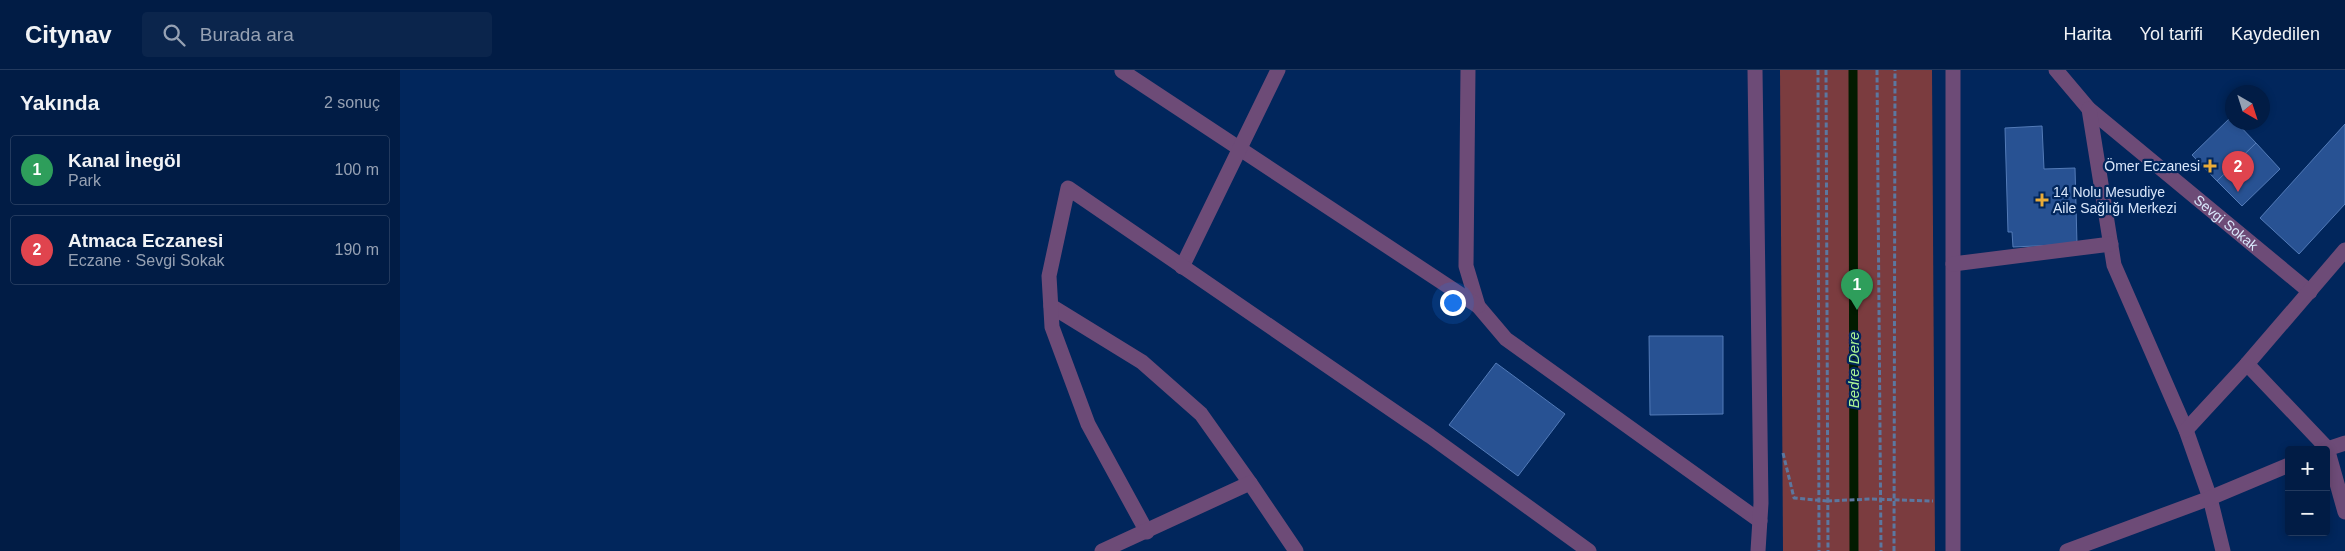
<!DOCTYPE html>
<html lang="tr">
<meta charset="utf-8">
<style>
:root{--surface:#011c45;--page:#0b254c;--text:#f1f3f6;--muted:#96a1b3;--line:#233a5e;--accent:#2563eb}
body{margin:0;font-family:Helvetica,sans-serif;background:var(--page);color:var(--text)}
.controls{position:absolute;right:15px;bottom:15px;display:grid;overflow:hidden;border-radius:5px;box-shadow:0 2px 8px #0003}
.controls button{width:45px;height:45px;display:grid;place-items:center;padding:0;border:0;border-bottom:1px solid var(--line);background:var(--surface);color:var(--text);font:25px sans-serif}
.compass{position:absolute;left:1825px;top:15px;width:45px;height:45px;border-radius:50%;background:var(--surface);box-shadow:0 2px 8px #0003;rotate:141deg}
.you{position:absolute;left:1052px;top:232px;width:18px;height:18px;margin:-12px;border:4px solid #fff;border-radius:50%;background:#1a73e8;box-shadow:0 0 0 8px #1a73e833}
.badge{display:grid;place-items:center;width:32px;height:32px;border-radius:50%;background:var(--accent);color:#fff;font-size:16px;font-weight:700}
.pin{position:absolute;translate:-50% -41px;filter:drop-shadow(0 1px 2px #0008)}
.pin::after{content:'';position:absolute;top:26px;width:18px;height:15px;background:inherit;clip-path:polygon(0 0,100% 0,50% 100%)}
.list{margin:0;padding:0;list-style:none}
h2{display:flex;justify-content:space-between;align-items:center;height:65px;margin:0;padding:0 20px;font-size:21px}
h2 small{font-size:16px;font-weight:400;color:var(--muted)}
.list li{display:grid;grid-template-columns:32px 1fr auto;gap:15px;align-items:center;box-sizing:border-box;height:70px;margin:0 10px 10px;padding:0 10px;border:1px solid var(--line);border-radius:5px}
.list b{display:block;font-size:19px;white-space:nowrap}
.list p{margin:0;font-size:16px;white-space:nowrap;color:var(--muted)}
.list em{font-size:16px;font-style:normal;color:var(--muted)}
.icon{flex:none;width:28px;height:28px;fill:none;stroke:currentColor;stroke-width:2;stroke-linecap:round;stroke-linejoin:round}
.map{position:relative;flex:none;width:1945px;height:481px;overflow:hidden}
header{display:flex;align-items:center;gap:30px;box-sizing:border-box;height:70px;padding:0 25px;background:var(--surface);border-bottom:1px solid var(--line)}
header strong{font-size:24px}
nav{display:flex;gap:28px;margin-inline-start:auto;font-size:18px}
.search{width:350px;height:45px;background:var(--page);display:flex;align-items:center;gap:12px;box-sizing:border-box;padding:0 18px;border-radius:5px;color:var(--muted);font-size:19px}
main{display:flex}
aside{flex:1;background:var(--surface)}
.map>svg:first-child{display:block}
.green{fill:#7b3c3f}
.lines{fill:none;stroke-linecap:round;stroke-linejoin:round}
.stream{stroke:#021b00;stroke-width:9}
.building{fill:#285293;stroke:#537bb8}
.path{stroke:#5c779f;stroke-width:3;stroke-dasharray:5 2.5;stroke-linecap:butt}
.street{stroke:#6d4b77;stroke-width:15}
.path-bridge{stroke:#5c779f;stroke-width:3;stroke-dasharray:5 2.5;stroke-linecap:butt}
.poi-dot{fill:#e9ab38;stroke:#01265c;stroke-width:2}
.labels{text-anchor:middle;stroke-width:4.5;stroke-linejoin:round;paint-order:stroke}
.poi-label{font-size:14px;fill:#d9e7fb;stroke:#01265c;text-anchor:end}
.street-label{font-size:14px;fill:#d9e7fb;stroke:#01265c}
.water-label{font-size:15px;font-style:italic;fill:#abf494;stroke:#01265c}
</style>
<header>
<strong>Citynav</strong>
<div class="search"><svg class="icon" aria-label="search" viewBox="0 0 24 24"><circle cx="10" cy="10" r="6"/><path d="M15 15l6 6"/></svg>Burada ara</div>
<nav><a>Harita</a><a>Yol tarifi</a><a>Kaydedilen</a></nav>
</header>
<main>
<aside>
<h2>Yakında<small>2 sonuç</small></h2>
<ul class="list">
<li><span class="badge" style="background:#2e9e5b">1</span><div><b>Kanal İnegöl</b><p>Park</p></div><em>100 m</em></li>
<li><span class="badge" style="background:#e0444e">2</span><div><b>Atmaca Eczanesi</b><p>Eczane · Sevgi Sokak</p></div><em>190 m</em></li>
</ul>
</aside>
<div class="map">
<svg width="1945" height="481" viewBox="0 0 1945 481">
<rect width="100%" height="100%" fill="#01265c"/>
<path class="green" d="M1380,0H1532L1535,481H1383Z"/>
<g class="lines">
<path class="stream" d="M1453,0L1454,481"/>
</g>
<g class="building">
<path d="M1831,47L1832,52H1836L1856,73L1817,111L1792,85Z"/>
<path d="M1945,54V134L1899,184L1860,148Z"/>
<path d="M1642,56L1644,99L1675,98L1677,174L1613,177L1612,162H1608L1605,58Z"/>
<path d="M1856,73L1880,99L1842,136L1817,111Z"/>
<path d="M1249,266H1323V344L1250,345Z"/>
<path d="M1096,293L1165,344L1118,406L1049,355Z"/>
</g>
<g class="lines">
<g class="path">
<path d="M1418,0L1419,481"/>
<path d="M1426,0L1428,481"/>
<path d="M1477,0L1481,481"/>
<path d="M1383,383L1394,428L1427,431"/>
<path d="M1472,429L1533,431"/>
<path d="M1494,481L1495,0"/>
</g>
<g class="street">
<path d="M1068,0L1066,196L1078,236L1106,269L1360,451"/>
<path d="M1355,0L1361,433L1358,481"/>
<path d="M1553,0V481"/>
<path id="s1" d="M1656,0L1689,39L1910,222"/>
<path d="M722,1L1078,236"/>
<path d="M1689,39L1714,195L1786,360L1810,428L1823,481"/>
<path d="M1553,194L1711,174"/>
<path d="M782,197L878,0"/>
<path d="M651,236L742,292L801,344L850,413"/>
<path d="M1847,294L1927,378L1945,442"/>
<path d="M1786,360L1847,294L1945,180"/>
<path d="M1924,380L1945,373"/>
<path d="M747,462L688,354L652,257L649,206L668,118L1030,366L1189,481"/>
<path d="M702,481L850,413L896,481"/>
<path d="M1667,481L1810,428L1889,395"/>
</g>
<path class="path-bridge" d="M1427,431L1472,429"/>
</g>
<g class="poi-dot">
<path d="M1807.5 88.5h5v5h5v5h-5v5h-5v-5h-5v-5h5z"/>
<path d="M1639.5 122.5h5v5h5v5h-5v5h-5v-5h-5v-5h5z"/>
</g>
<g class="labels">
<g class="poi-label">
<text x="1800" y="101">Ömer Eczanesi</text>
<text x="1653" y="127" text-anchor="start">14 Nolu Mesudiye<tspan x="1653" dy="16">Aile Sağlığı Merkezi</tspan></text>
</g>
<g class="street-label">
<text dy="5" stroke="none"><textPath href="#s1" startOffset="229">Sevgi Sokak</textPath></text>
</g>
<g class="water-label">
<text transform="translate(1454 300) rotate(-90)" y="5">Bedre Dere</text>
</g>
</g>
</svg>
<div class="controls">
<button>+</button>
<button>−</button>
</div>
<svg class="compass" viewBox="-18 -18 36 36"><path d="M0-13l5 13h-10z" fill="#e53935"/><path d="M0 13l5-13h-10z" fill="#96a1b3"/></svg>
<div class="you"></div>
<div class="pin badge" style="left:1457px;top:240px;background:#2e9e5b">1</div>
<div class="pin badge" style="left:1838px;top:122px;background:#e0444e">2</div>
</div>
</main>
